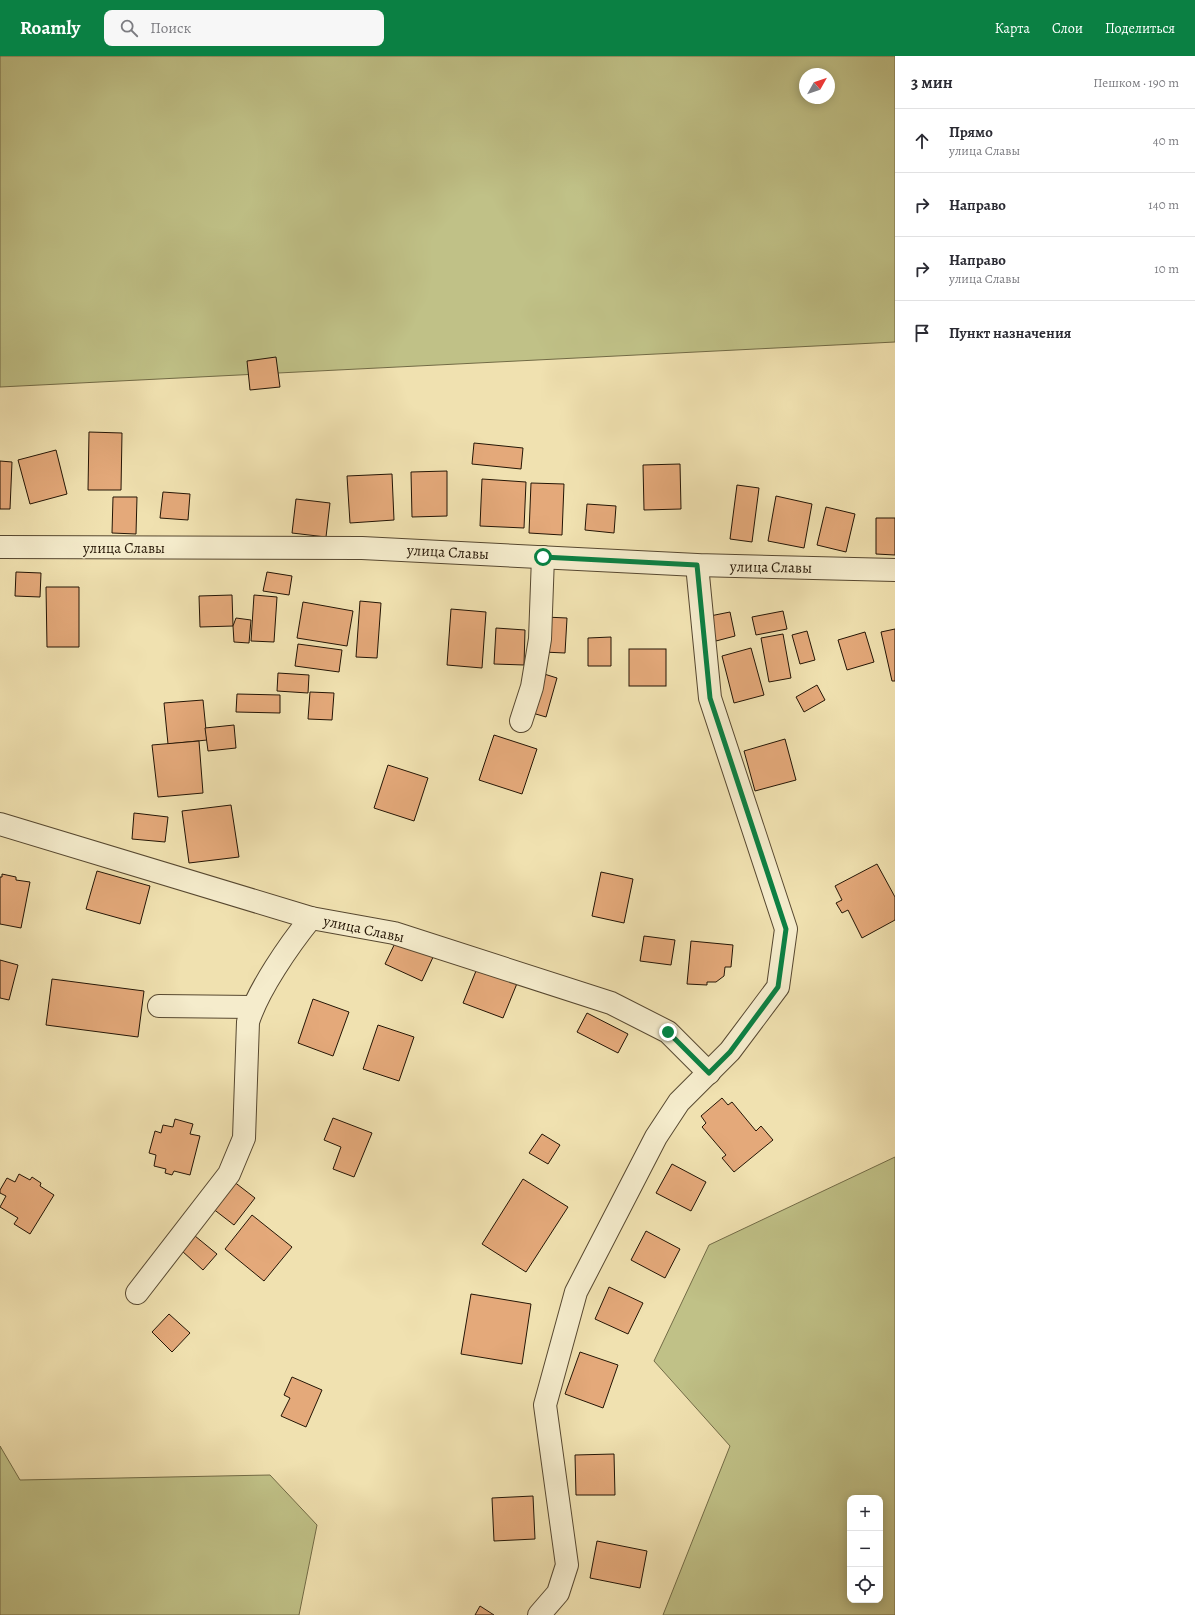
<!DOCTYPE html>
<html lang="ru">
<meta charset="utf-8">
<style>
:root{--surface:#fff;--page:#f7f7f7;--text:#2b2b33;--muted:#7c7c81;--line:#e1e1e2;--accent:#0b8043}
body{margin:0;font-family:Alegreya,serif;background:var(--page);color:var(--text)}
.controls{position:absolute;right:12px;bottom:12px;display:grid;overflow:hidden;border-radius:8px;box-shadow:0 2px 10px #0003}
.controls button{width:36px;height:36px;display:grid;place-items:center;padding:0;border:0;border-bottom:1px solid var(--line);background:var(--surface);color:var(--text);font:20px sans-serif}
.compass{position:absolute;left:799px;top:12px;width:36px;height:36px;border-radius:50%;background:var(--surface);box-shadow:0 2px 10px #0003;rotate:50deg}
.stop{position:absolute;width:12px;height:12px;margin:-9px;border:3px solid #0b8043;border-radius:50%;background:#fff}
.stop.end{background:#0b8043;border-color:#fff;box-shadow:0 1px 4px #0008}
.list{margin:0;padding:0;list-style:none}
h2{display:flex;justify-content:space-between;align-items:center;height:52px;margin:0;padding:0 16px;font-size:17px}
h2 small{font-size:13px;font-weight:400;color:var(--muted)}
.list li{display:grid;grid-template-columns:26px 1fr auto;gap:12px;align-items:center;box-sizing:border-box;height:64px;padding:0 16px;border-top:1px solid var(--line)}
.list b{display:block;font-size:15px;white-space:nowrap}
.list p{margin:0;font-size:13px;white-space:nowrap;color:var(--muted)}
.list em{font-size:13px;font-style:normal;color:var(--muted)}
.icon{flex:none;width:22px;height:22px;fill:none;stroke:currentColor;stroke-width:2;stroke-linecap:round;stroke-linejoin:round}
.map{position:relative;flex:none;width:895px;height:1559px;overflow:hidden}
header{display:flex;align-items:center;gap:24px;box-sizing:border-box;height:56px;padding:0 20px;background:var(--accent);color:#fff}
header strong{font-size:19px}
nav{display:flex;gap:22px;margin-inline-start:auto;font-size:14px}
.search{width:280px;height:36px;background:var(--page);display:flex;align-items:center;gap:10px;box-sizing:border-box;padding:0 14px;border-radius:8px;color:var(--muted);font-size:15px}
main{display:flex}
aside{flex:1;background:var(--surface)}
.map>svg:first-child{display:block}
.green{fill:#c0c187;stroke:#726b46;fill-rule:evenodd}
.building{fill:#e4a97a;stroke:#241505}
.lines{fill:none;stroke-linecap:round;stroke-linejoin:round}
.minor-casing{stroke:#574830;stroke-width:24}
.minor{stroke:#f5eccc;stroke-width:22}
.route{stroke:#0b8043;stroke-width:5}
.labels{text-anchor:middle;stroke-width:3;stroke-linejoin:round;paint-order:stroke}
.street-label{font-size:15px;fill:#241505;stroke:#f5eccc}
</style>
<header>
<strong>Roamly</strong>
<div class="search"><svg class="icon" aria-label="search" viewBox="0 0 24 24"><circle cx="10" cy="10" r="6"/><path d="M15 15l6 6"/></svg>Поиск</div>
<nav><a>Карта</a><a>Слои</a><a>Поделиться</a></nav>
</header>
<main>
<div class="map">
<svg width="895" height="1559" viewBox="0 0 895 1559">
<rect width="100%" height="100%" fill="#f0e1b0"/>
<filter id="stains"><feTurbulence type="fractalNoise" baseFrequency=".005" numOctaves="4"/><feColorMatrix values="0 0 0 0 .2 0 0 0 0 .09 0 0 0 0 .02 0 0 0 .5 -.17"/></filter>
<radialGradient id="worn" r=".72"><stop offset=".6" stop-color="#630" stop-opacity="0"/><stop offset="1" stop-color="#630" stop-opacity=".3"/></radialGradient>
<g class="green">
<path d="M0,0H895V286L0,331ZM805,18H829V42H805Z"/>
<path d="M895,1101V1559H663L730,1390L654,1305L709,1189ZM850,1442H880V1544H850Z"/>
<path d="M0,1390L20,1424L270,1419L317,1469L299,1559H0Z"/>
</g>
<g class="building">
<path d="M276,301L280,331L250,334L247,305Z"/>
<path d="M89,376L122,377L121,434H88Z"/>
<path d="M474,387L523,392L521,413L472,408Z"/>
<path d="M56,394L67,438L30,448L18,404Z"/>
<path d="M0,405L12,406L10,453H0Z"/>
<path d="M680,408L681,453L644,454L643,409Z"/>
<path d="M447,415V460L412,461L411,416Z"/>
<path d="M392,418L394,464L350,467L347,420Z"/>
<path d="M482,423L526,426L524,472L480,470Z"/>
<path d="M531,427L564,428L562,479L529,477Z"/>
<path d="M737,429L759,432L752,486L730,483Z"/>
<path d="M163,436L190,438L188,464L160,462Z"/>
<path d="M776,440L812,448L804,492L768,485Z"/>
<path d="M113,441H137L136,478L112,477Z"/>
<path d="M296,443L330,447L326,481L292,477Z"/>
<path d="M587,448L616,450L614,477L585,474Z"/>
<path d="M826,451L855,458L846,496L817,489Z"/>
<path d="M876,462H895V499L876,498Z"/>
<path d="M16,516L41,517L40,541L15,540Z"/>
<path d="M267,516L292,520L289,539L263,535Z"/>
<path d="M46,531H79V591H47Z"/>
<path d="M232,539L233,570L200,571L199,540Z"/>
<path d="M254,539L277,541L274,586L251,585Z"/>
<path d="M360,545L381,547L377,602L356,601Z"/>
<path d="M303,546L353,555L347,590L297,582Z"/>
<path d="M451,553L486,556L482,612L447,609Z"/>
<path d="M783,555L787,573L756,579L752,561Z"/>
<path d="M730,556L735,580L716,585L710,560Z"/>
<path d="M545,561L567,562L565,597L543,596Z"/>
<path d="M236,562L251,564L249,587L234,586L233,570Z"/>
<path d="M496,572L525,574L524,609L494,608Z"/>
<path d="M895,573V625H892L881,576Z"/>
<path d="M807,575L815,604L800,608L792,579Z"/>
<path d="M865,576L874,606L847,614L838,584Z"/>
<path d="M783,578L791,622L769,626L761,582Z"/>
<path d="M611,581V610H588V582Z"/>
<path d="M298,588L342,594L339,616L295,610Z"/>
<path d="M751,592L764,639L734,647L722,600Z"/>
<rect x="629" y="593" width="37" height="37"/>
<path d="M278,617L309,619L308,637L277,635Z"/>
<path d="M541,617L557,622L546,661L529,656Z"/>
<path d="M817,629L825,644L804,656L796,641Z"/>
<path d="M310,636L334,637L332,664L308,663Z"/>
<path d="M237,638L280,639V657L236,656Z"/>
<path d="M203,644L207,684L168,688L164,647Z"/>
<path d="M234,669L236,692L208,695L205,672Z"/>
<path d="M494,679L537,693L522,738L479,724Z"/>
<path d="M785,683L796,724L755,735L744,695Z"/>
<path d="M199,685L203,737L158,741L152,689Z"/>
<path d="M388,709L428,722L414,765L374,752Z"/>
<path d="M231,749L239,801L189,807L182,755Z"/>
<path d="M134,757L168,761L165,786L132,783Z"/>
<path d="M877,808L895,841V864L862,882L848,854L842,857L836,847L842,844L835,830Z"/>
<path d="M97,815L150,830L140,868L86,853Z"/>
<path d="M601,816L633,823L624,867L592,860Z"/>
<path d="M2,818L16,821V824L30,826L21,872L0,868V821H2Z"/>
<path d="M644,880L675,884L671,909L640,905Z"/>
<path d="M397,883L434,899L422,925L385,908Z"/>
<path d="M691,885L733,889L731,911H725L724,920L716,926H707V929L687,928Z"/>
<path d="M0,904L18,909L9,944L0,942Z"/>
<path d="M478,910L518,925L503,962L463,947Z"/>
<path d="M52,923L144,935L138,981L46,969Z"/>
<path d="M313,943L349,956L333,1000L298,987Z"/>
<path d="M587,957L628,978L618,997L577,976Z"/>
<path d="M378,969L414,981L399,1025L363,1013Z"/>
<path d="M722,1042L728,1049L732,1046L756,1075L761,1070L773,1084L734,1116L722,1102L726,1099L702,1071L706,1067L701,1060Z"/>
<path d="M333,1062L372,1077L354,1121L333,1113L341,1091L324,1084Z"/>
<path d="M175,1063L193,1068L190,1078L200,1080L190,1119L174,1115L172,1119L165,1117L166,1113L154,1110L156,1099L149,1097L155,1075L161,1077L163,1069L173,1071Z"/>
<path d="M542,1078L560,1089L548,1108L529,1097Z"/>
<path d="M672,1108L706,1126L691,1155L656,1137Z"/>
<path d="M19,1118L30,1124L32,1121L41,1127L40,1130L54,1139L30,1178L14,1168L18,1162L0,1151L6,1140L0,1137V1134L7,1122L15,1126Z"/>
<path d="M523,1123L568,1151L526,1216L482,1188Z"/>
<path d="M233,1125L255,1142L234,1169L212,1152Z"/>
<path d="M252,1159L292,1191L264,1225L225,1193Z"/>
<path d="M646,1175L680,1193L665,1222L631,1204Z"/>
<path d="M195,1180L217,1198L203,1214L182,1195Z"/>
<path d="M609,1231L643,1247L628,1278L595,1263Z"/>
<path d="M471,1238L531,1248L522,1308L461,1298Z"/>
<path d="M169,1258L190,1277L172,1296L152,1276Z"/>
<path d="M580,1296L618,1309L603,1352L565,1338Z"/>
<path d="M292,1321L322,1334L306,1371L281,1360L290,1342L284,1339Z"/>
<path d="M614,1398L615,1439H576L575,1399Z"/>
<path d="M533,1440L535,1483L494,1485L492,1442Z"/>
<path d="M597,1485L647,1495L640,1532L590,1522Z"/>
<path d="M480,1550L494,1559H475Z"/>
</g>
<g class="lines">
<g class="minor-casing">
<g id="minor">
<path d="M0,491L362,492L697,509L895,514"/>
<path d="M521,665L532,631L540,583L543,501"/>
<path d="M0,768L311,862L394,877L611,947L668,976L709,1017"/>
<path d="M159,950L253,951"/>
<path d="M137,1237L229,1118L244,1082L248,966C258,934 289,889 311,862"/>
<path d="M539,1559L558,1537L567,1509L545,1349L576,1236L656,1081L679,1046L730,995L778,931L786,873L710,642L697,509"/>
</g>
</g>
<use href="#minor" class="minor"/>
</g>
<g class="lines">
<path class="route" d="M543,501L697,509L710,642L786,873L778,931L730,996L709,1017L668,976"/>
</g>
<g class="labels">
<g class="street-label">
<text x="124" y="497">улица Славы</text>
<text transform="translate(448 496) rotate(3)" y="5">улица Славы</text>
<text transform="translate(771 511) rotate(1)" y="5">улица Славы</text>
<text transform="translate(364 873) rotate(12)" y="5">улица Славы</text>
</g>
</g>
<rect width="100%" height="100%" filter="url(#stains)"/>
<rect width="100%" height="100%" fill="url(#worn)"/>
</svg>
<div class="controls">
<button>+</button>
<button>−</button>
<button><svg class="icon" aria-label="locate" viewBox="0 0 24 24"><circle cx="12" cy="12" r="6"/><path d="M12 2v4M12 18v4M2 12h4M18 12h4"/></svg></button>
</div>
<svg class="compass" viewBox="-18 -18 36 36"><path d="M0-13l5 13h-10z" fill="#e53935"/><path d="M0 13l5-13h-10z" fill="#7c7c81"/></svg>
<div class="stop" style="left:543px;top:501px"></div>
<div class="stop end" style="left:668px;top:976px"></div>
</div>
<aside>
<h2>3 мин<small>Пешком · 190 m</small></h2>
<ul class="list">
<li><svg class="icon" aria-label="ahead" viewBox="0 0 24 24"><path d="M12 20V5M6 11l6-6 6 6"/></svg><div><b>Прямо</b><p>улица Славы</p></div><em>40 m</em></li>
<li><svg class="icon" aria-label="right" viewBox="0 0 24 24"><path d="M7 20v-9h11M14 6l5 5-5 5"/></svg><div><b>Направо</b></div><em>140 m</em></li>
<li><svg class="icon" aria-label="right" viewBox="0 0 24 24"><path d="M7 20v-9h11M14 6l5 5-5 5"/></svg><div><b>Направо</b><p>улица Славы</p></div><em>10 m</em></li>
<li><svg class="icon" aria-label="arrive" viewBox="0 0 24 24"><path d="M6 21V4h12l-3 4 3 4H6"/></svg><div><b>Пункт назначения</b></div></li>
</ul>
</aside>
</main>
